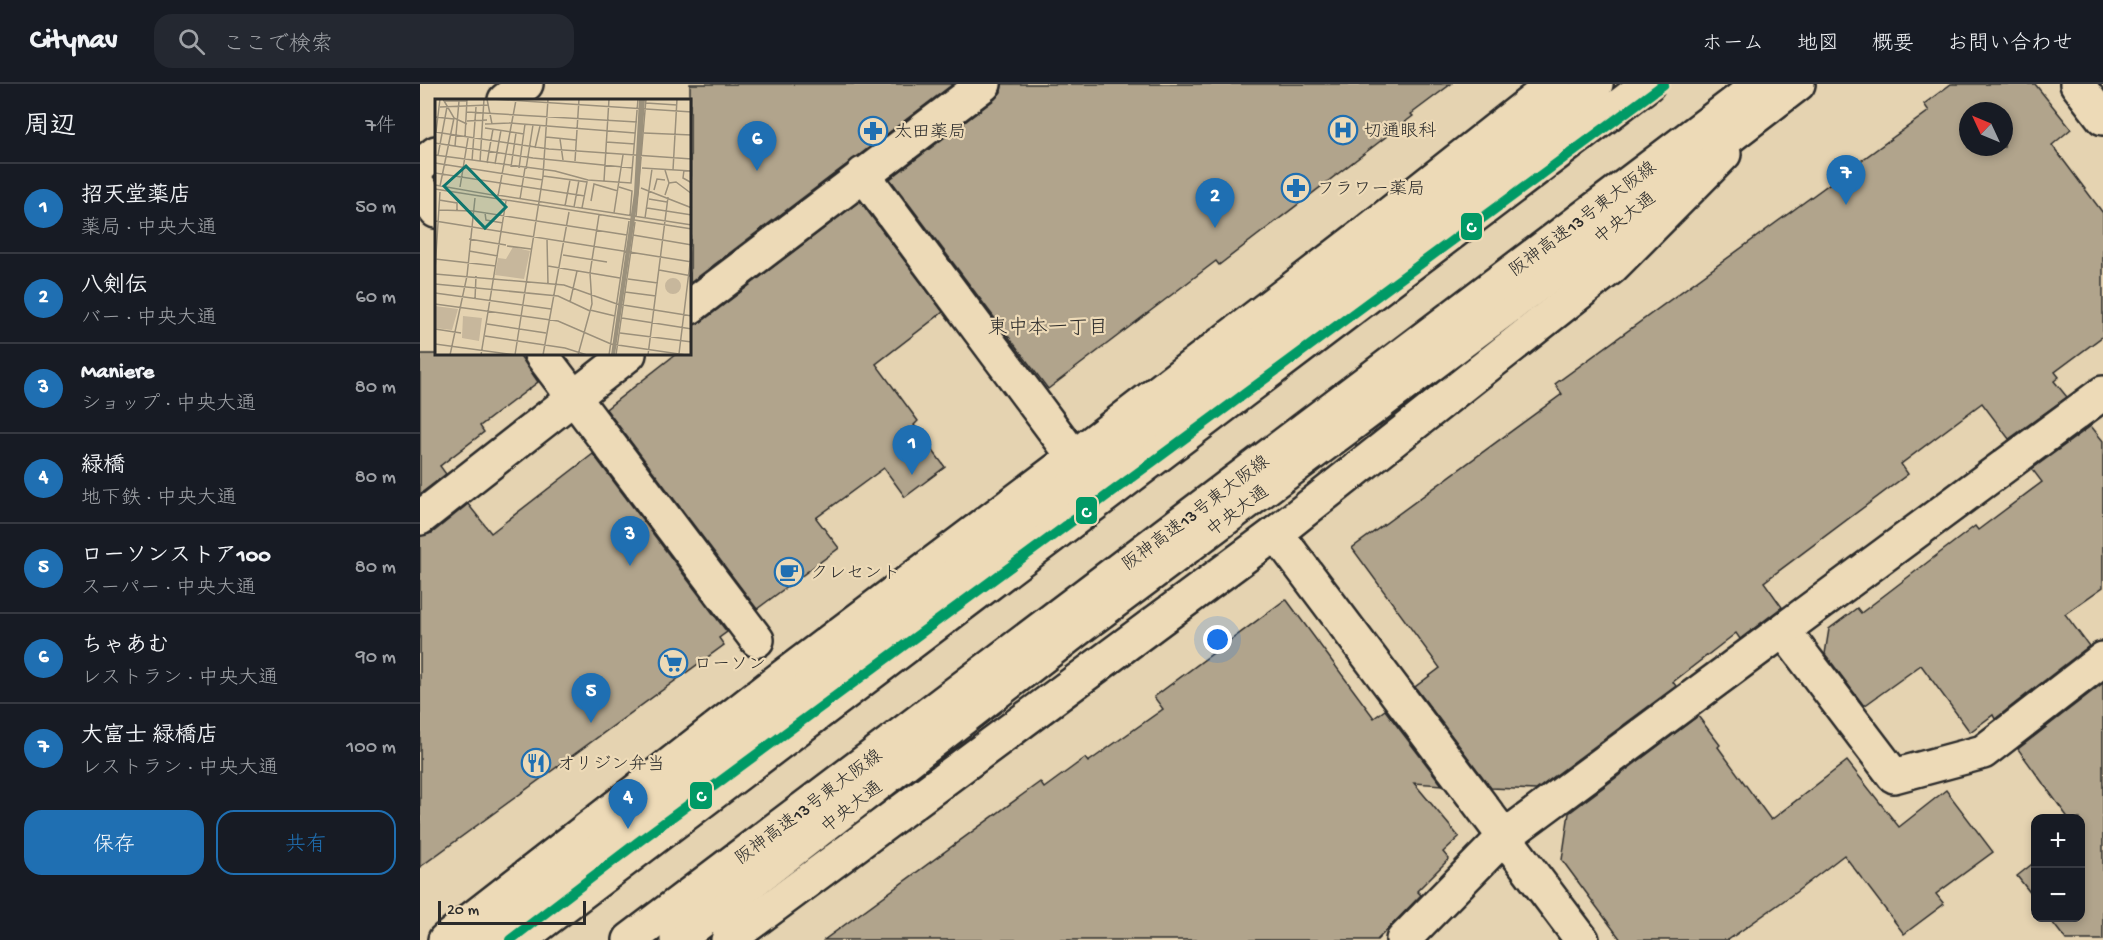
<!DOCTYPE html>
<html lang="ja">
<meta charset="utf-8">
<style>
:root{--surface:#171b24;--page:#242831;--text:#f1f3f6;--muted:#9ea1a6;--line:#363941;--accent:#1f6fb2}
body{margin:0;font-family:"Gochi Hand","Klee One",sans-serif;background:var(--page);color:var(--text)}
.controls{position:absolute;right:18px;bottom:18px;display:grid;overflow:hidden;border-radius:12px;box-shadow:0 3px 9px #0003}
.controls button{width:54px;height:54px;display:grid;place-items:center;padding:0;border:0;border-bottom:2px solid var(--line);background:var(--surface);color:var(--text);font:30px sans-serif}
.compass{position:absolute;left:1539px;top:18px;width:54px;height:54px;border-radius:50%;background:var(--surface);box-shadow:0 3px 9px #0003;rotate:314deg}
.scale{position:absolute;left:18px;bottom:15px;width:148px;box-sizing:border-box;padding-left:6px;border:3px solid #2b2b2b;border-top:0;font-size:16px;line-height:21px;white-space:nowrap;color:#2b2b2b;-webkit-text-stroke:4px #eddab7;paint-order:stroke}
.you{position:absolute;left:798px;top:556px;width:21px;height:21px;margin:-15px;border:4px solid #fff;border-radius:50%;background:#1a73e8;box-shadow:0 0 0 9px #1a73e833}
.badge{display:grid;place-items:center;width:39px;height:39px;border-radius:50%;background:var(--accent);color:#fff;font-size:20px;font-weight:700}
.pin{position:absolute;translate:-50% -50px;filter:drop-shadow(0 2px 3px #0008)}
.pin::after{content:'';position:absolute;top:32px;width:21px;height:18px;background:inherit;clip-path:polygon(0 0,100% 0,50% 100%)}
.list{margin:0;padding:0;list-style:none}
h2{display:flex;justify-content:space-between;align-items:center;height:78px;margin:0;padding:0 24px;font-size:26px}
h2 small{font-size:20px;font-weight:400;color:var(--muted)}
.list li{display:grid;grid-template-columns:39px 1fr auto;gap:18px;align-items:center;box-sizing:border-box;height:90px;padding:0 24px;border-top:2px solid var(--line)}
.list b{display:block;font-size:22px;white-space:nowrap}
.list p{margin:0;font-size:20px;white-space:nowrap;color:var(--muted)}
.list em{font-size:20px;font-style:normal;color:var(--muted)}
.actions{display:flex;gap:12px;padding:18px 24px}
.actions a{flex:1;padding:14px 0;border:2px solid var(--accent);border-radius:18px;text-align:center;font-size:21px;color:var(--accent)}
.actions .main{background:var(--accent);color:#fff}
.icon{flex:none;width:33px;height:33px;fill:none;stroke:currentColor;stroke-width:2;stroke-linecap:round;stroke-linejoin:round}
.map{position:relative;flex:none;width:1683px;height:856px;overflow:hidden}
header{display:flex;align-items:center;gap:36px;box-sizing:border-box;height:84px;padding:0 30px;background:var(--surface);border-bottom:2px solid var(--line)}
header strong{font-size:28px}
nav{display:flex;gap:33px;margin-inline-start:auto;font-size:21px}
.search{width:420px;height:54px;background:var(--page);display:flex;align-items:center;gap:15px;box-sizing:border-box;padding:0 21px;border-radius:18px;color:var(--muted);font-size:22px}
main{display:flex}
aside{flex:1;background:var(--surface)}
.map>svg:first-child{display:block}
.building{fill:#b1a48c;stroke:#2b2b2b;stroke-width:1.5;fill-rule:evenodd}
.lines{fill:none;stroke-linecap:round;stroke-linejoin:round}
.minor-casing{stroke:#2b2b2b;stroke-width:38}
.major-casing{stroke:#2b2b2b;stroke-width:38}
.highway-casing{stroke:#2b2b2b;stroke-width:38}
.minor{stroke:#eddab7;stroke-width:33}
.major{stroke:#eddab7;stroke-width:33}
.highway{stroke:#eddab7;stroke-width:33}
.metro-1-casing{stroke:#eddab7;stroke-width:15}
.metro-1{stroke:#019a66;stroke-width:10}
.labels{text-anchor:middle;stroke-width:4.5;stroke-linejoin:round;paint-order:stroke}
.poi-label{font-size:18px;fill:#2b2b2b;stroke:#eddab7;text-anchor:start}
.street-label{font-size:18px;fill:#2b2b2b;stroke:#eddab7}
.neighbourhood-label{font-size:20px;fill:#2b2b2b;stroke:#eddab7}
.inset-road{fill:none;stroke:#9b907b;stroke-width:1.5}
.view{fill:#0f766e;fill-opacity:0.15;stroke:#0f766e;stroke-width:3}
.inset-edge{fill:none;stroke:#2b2b2b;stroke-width:3}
.line-badge{stroke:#eddab7;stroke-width:2}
.badge-label{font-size:16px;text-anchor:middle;font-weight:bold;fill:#fff}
</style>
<header>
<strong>Citynav</strong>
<div class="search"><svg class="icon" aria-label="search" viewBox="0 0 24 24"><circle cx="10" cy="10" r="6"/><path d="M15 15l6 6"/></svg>ここで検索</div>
<nav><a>ホーム</a><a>地図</a><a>概要</a><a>お問い合わせ</a></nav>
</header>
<main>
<aside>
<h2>周辺<small>7件</small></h2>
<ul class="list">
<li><span class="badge">1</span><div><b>招天堂薬店</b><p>薬局 · 中央大通</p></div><em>50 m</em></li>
<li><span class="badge">2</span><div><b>八剣伝</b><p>バー · 中央大通</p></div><em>60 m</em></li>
<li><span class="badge">3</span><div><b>Maniere</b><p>ショップ · 中央大通</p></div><em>80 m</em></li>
<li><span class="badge">4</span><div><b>緑橋</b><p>地下鉄 · 中央大通</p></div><em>80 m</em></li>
<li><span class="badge">5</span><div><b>ローソンストア100</b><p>スーパー · 中央大通</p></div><em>80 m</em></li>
<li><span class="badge">6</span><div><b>ちゃあむ</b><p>レストラン · 中央大通</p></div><em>90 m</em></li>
<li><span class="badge">7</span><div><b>大富士 緑橋店</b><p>レストラン · 中央大通</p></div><em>100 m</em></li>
</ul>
<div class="actions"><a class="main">保存</a><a>共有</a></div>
</aside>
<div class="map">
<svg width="1683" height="856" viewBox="0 0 1683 856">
<rect width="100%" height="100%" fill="#e5d3b1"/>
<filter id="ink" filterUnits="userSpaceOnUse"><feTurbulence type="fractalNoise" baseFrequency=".0167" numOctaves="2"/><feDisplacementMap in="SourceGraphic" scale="12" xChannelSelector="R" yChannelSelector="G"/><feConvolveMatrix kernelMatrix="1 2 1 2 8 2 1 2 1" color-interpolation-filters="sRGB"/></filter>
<g filter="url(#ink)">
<g class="building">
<path d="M270,0H533L270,199Z"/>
<path d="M582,0H1031L991,30L993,32L799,181L796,177L628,305L470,95L575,15L581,8Z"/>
<path d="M1531,0H1615L1651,45L1632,61L1683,129V252L1635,288L1639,293L1634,297L1647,313L1589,355L1562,319L1481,380L1488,390L1344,498L1362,523L1320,555L1316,549L1253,598L1256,602L1116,706L1071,704L995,603L1020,584L932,464L1142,310L1135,300L1509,27L1504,20ZM1548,27H1584V63H1548Z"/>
<path d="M440,117L523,228L456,280L498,337L494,341L525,383L485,413L464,384L396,434L419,464L337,525L186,325L256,270H270L272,258L270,241L281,238Z"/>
<path d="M0,270H99L118,298L60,342L64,348L20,382L26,390L0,410Z"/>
<path d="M1671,342L1683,357V503L1645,530L1669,562L1575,635L1573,631L1550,648L1501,581L1444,622L1405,570L1409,545L1437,524L1441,529L1555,442L1558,446L1622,398L1612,385Z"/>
<path d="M173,370L307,548L299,554L304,561L0,783V452L12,449L48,420L71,449Z"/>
<path d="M866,515L954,634L965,626L1022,701L994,699L1039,753L1023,768L1029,775L997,807L1001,811L957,856H404L620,698L624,704L665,674L668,678L743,625L734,613Z"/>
<path d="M1683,599V856H1646L1629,834H1660V735H1649L1598,665Z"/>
<path d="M1278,632L1300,661L1298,663L1351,736L1427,677L1479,743L1526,706L1573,768L1516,810L1524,820L1484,850L1424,771L1376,808L1308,856H1201L1142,776L1149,729Z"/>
<path d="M1616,777V816L1597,792Z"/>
</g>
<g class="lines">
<g class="minor-casing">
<g id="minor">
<path d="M1657,0L1683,34"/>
<path d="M85,16L106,0"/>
<path d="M0,82L16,69"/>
<path d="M443,90L654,373"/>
<path d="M0,104L16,127"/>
<path d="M270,223L564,0"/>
<path d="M121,270L337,556"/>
<path d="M0,434L209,270"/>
<path d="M856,449L1162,856"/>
<path d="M1364,547L1474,692L1563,668L1683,575"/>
<path d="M25,856L360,595L654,373L944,150L1134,0"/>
<path d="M308,856L856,449L1193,182L1304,70"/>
<path d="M983,856L1084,753L1683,309"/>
</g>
</g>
<g class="major-casing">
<g id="major">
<path d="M62,856L536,490L1026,119L1176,0"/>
<path d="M257,856L663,541L1092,220L1378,0"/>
</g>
</g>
<g class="highway-casing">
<g id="highway">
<path d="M99,856L1228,0"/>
<path d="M210,856L1340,0"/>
</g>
</g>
<use href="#minor" class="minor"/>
<use href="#major" class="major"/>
<use href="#highway" class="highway"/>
<g class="metro-1-casing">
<path id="metro-1" d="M90,856L218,758L1244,0"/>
</g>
<use href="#metro-1" class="metro-1"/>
</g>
</g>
<defs>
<g id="hospital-ring" transform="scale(1.5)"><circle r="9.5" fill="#eddab7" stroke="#1f6fb2" stroke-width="1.5"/><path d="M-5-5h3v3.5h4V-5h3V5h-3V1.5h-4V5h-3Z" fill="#1f6fb2"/></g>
<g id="pharmacy-ring" transform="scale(1.5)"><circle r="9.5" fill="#eddab7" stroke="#1f6fb2" stroke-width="1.5"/><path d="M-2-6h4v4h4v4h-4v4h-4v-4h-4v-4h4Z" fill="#1f6fb2"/></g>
<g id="cafe-ring" transform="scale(1.5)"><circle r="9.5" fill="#eddab7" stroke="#1f6fb2" stroke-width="1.5"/><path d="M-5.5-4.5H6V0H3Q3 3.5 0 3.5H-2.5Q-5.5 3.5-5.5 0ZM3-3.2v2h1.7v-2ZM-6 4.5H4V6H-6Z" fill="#1f6fb2"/></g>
<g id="supermarket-ring" transform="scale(1.5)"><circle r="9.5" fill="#eddab7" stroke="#1f6fb2" stroke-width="1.5"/><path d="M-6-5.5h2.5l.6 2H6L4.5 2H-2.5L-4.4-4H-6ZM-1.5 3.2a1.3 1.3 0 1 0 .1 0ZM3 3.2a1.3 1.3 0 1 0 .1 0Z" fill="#1f6fb2"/></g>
<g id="restaurant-ring" transform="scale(1.5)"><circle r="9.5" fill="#eddab7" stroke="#1f6fb2" stroke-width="1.5"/><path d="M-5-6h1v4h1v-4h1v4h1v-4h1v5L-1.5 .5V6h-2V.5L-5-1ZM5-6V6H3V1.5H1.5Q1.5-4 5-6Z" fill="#1f6fb2"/></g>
</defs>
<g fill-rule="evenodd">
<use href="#hospital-ring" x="923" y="46"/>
<use href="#pharmacy-ring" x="453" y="47"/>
<use href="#pharmacy-ring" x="876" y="104"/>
<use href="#cafe-ring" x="369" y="488"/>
<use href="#supermarket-ring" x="253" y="579"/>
<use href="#restaurant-ring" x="116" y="679"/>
</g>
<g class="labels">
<g class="poi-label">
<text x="944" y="52">切通眼科</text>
<text x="474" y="53">太田薬局</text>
<text x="897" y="110">フラワー薬局</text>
<text x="390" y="494">クレセント</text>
<text x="274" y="585">ローソン</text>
<text x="137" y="685">オリジン弁当</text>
</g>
<g class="street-label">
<text transform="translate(1204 133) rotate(-38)" y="6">中央大通</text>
<text transform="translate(1162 134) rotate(-37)" y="6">阪神高速13号東大阪線</text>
<text transform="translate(817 426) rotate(-37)" y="6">中央大通</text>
<text transform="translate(775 428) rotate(-37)" y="6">阪神高速13号東大阪線</text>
<text transform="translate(388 722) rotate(-37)" y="6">阪神高速13号東大阪線</text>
<text transform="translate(431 722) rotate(-38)" y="6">中央大通</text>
</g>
<g class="neighbourhood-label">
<text x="628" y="249">東中本一丁目</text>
</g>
</g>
<g transform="translate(15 15)">
<rect width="256" height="256" fill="#e5d3b1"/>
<path d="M78,148L95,152L89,180L60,176L63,159L71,160ZM230 187a8 8 0 1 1 16 0a8 8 0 1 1-16 0ZM0,207L23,210L17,231L0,229ZM28,217L47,219L44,242L27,239Z" fill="#c7b79c"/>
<path d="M204,0H210L204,92L180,256H176L199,94Z" fill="#9b917c"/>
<path class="inset-road" d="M8,0L19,19L32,25M52,0L57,25M57,0L257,13M10,2H32M211,4L242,6M5,8L53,6M32,13L202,23M0,18L19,20M32,22L52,21M50,25L75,24L200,34M50,29L89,35M0,33L114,50L257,60M1,33L5,0M209,34L257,36M30,38L32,0M111,38L141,41M125,40L128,61M171,43L200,45M0,44L98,59L198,69M20,47L24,2M100,49L105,27M0,56L120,72L153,81L196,84L203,0M3,56L12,8M37,62L41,8M140,62L144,0M45,63L49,0M0,64L108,81M52,64L58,30M60,65L66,31M76,68L81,34M84,69L90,25M207,69L257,72M91,70L98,26M238,71L242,0M249,71L248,79L257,84M0,74L150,97M108,77L152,83L147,109M169,82L174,0M234,84L241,83L257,95M0,86L63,97L81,1M5,87L19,19M25,88L33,39M184,88L197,92L195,117M206,89L257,109M0,90L257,130M219,91L222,80L230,81M62,96L257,126M230,96L234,84L230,71M85,100L90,69M214,100L232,103M4,101L22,104V111M156,102L159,85L183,92M130,107L135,81M139,108L144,81M212,109L257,116M4,111L38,112L192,136M50,114L51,121L68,124M179,114L188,56M201,118L211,0M210,119L217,70M0,122L257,163M198,136L257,146M34,140L71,146M112,140L113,185M72,147L96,150M34,152L63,157M128,156L172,163M0,160L61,167M113,167L185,179M0,171L5,93M224,171L257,177M0,175L129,186L182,205L257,217M193,180L223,184M0,185L123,197L155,212M190,193L221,197M0,194L116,210M40,200L41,177M135,203L142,172M0,205L123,222L176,245L251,256M155,211L180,217M187,219L257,230M52,225L111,234M0,230L26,234M185,234L257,243M50,237L130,249L152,256M0,245L81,256M244,255L257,148M15,256L32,177L40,99M46,256L71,102M80,256L108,77L113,0M108,256L134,113M143,256L157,205L155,174L164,116M174,256L194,122M181,256L200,123M213,256L233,98"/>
<path class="view" d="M31,67L71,108L50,129L9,87Z"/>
<rect width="256" height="256" class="inset-edge"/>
</g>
<g class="line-badge">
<rect x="1040" y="128" width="23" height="29" rx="6" fill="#019a66"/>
<rect x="655" y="412" width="23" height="29" rx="6" fill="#019a66"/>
<rect x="269" y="697" width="24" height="29" rx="6" fill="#019a66"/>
</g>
<g class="badge-label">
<text x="1051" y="148">C</text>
<text x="666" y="433">C</text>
<text x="281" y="717">C</text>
</g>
</svg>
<div class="controls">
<button>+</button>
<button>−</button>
</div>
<svg class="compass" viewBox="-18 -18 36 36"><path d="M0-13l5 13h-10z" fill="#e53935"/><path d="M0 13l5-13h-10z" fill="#9ea1a6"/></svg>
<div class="scale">20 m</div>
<div class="you"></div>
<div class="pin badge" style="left:492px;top:391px">1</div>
<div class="pin badge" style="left:795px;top:144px">2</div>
<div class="pin badge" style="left:210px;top:482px">3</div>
<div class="pin badge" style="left:208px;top:745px">4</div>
<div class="pin badge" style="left:171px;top:639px">5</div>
<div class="pin badge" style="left:337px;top:87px">6</div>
<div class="pin badge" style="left:1426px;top:121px">7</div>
</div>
</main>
